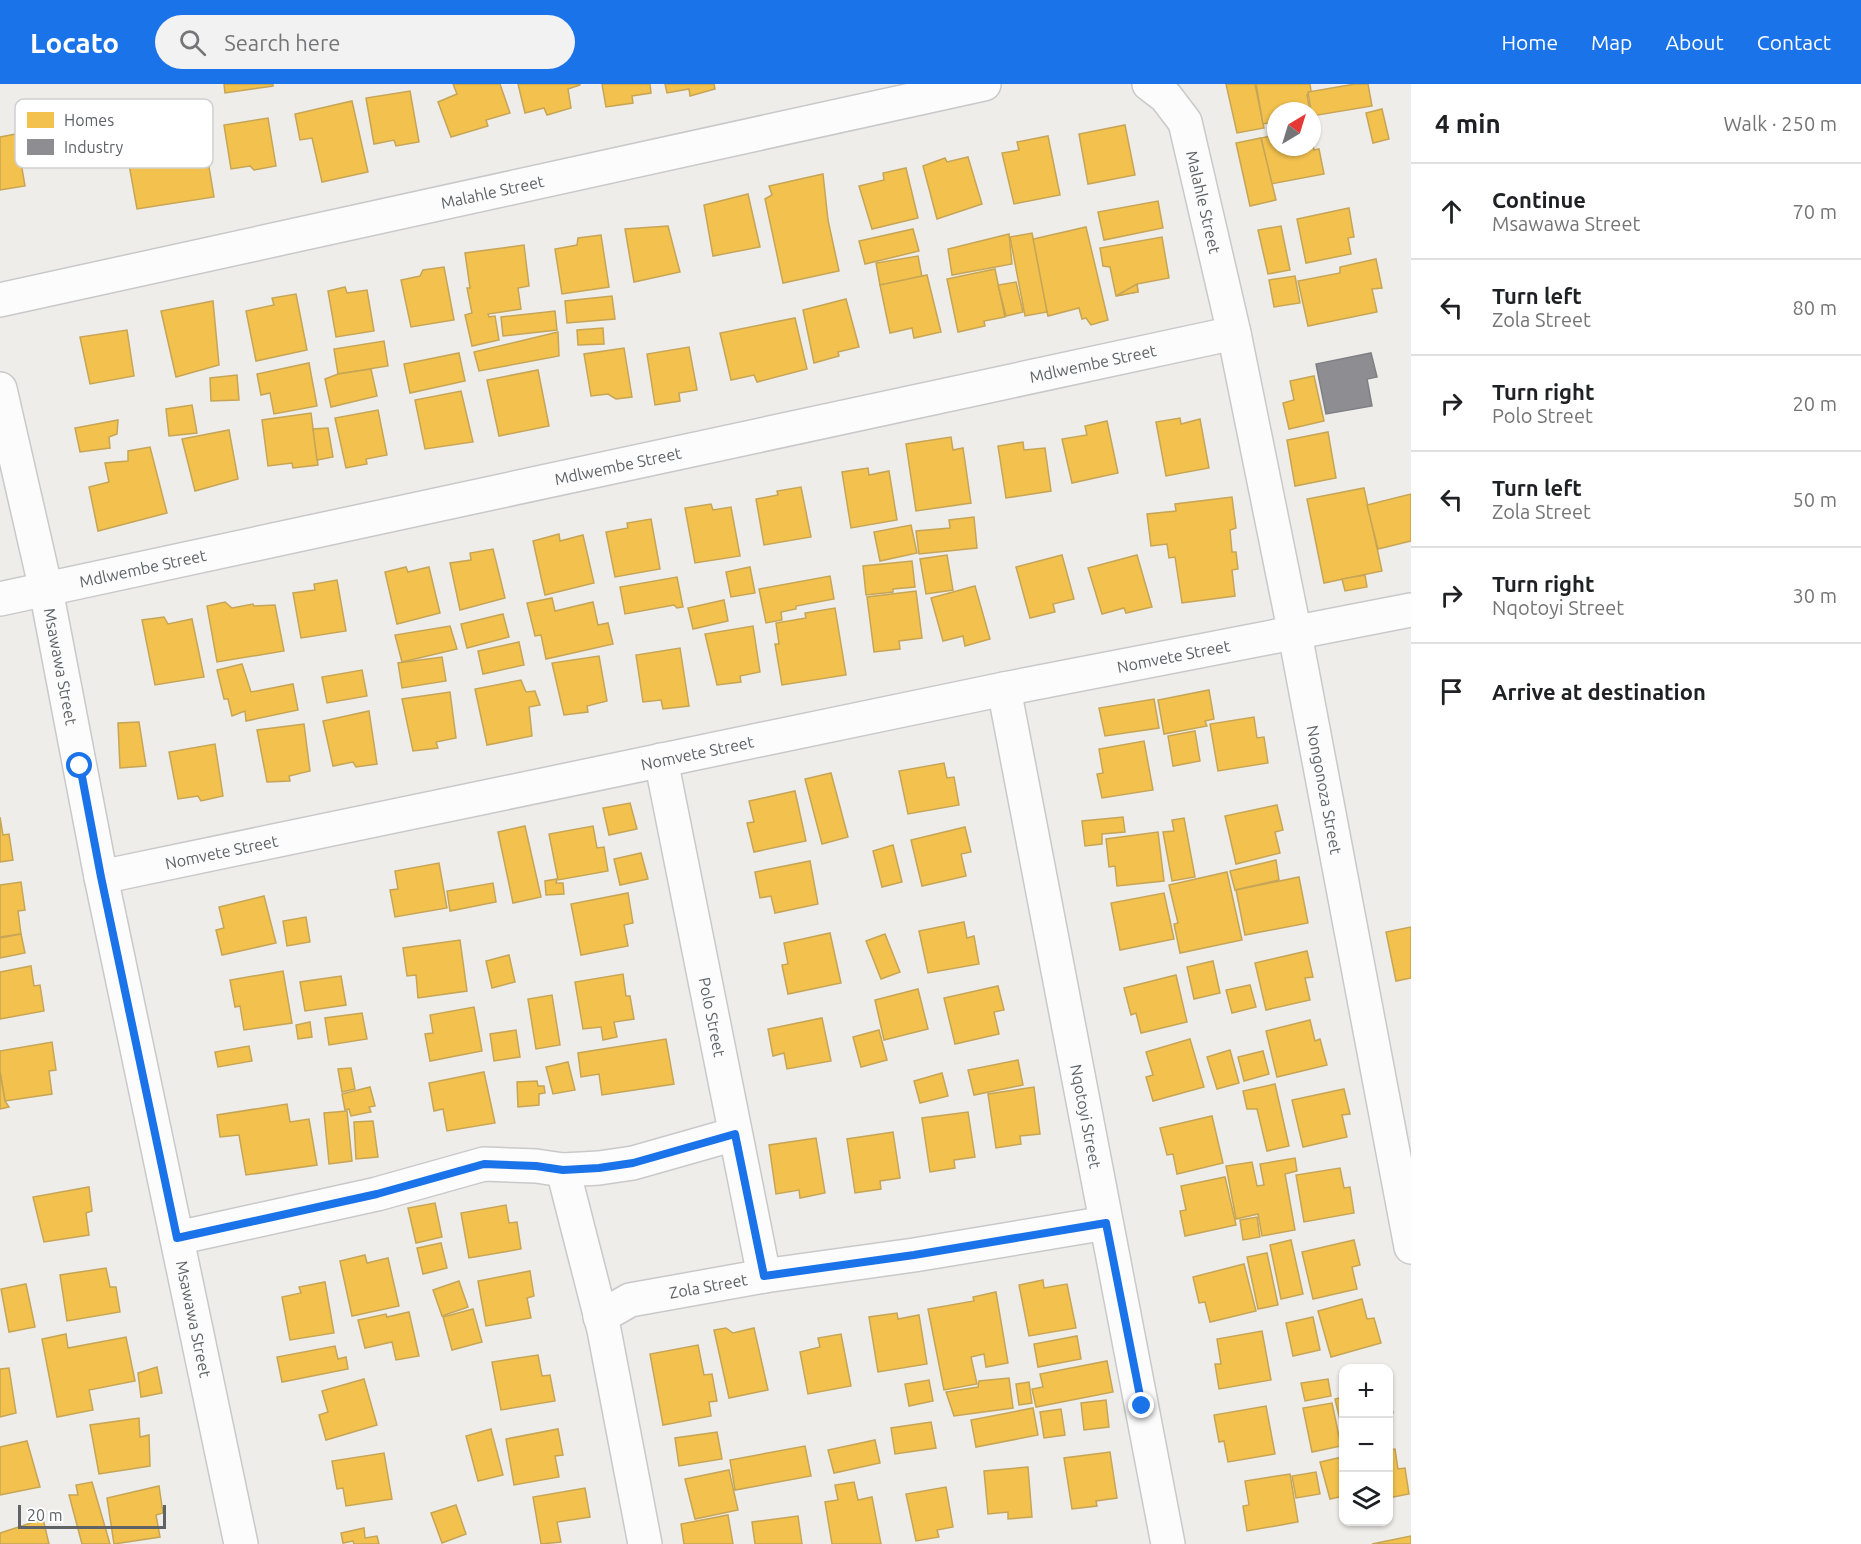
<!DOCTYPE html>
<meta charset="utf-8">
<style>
:root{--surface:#fff;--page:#f2f2f2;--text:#202124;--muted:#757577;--line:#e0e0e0;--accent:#1a73e8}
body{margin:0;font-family:Ubuntu,sans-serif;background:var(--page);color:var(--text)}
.controls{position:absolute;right:18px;bottom:18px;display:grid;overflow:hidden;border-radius:12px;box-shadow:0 2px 4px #0004}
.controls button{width:54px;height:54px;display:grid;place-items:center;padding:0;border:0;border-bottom:2px solid var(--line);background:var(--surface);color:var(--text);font:30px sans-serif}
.compass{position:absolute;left:1267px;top:18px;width:54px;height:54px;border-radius:50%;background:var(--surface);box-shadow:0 2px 4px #0004;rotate:38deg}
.scale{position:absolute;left:18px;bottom:15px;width:148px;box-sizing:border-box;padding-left:6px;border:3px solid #5f6367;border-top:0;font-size:16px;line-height:21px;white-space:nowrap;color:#5f6367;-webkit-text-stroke:4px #fff;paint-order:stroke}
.stop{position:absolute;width:18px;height:18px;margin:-14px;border:4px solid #1a73e8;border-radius:50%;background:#fff}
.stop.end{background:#1a73e8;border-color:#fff;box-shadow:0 2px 6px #0008}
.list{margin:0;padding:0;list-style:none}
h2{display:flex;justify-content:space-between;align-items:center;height:78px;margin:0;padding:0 24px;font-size:26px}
h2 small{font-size:20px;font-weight:400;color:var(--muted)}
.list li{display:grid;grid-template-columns:39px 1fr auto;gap:18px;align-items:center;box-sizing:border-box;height:96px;padding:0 24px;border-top:2px solid var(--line)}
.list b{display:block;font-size:22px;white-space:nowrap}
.list p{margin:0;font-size:20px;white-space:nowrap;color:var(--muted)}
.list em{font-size:20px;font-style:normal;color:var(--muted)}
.icon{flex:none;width:33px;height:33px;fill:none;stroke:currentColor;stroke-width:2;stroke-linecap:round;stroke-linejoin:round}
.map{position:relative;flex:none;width:1411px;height:1460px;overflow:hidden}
header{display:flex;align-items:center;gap:36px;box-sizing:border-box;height:84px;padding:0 30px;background:var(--accent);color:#fff}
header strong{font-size:28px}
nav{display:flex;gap:33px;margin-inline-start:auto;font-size:21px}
.search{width:420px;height:54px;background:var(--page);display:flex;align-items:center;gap:15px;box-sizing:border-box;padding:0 21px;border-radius:33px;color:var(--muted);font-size:22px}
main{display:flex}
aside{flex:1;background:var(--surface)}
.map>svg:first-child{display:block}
.homes{fill:#f2c14e;stroke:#c6a556;stroke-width:1.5}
.industry{fill:#8d8d92;stroke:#7f8085;stroke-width:1.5}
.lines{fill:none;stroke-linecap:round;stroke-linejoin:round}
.minor-casing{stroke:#c9c9ca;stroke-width:36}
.minor{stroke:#fcfcfc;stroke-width:33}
.route{stroke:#1a73e8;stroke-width:8}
.labels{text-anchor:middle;stroke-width:6;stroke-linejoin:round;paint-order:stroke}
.street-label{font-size:16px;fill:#5f6367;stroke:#fff}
.key{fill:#fff;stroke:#cfd0d1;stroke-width:1.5}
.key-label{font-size:16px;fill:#5f6367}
</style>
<header>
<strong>Locato</strong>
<div class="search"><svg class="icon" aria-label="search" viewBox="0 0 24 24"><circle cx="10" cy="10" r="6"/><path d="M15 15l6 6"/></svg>Search here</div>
<nav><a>Home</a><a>Map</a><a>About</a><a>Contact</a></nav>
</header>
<main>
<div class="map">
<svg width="1411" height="1460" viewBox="0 0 1411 1460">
<rect width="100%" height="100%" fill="#eeedea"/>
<g class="homes">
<path d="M224,0H273V2L225,9Z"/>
<path d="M453,0H500L510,29L486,36L488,42L451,53L438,18L457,10Z"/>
<path d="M518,0H580V1L568,5L571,24L547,31L544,24L525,29Z"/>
<path d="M602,0H650L651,9L632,12L633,19L606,23Z"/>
<path d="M665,0H714L715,5L690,12L689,5L667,9Z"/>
<path d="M1226,0H1255L1264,44L1237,49Z"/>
<path d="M1256,0H1310L1311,7L1307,11L1310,27H1276V38L1263,40Z"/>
<path d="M1355,0H1368L1372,22L1312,32L1308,8Z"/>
<path d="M410,7L419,58L396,62L394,56L374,60L366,14Z"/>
<path d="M352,17L368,88L322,98L312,54L300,56L295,30Z"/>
<path d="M199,23L214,113L137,125L121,36Z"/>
<path d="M1382,25L1389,55L1373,59L1366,29Z"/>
<path d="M268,34L276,82L254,86L250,82L231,85L224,41Z"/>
<path d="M1125,41L1135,91L1088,100L1079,50Z"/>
<path d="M16,50L25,102L0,106V53Z"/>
<path d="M1276,51V63H1312V56L1314,66L1319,65L1324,90L1271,100L1261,54Z"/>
<path d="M1048,52L1060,111L1014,120L1002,69L1019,66L1017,58Z"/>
<path d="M1261,54L1276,116L1250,122L1236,59Z"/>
<path d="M968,73L982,120L937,135L923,82L945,74L947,78Z"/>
<path d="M906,84L918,134L872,145L859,102L884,96L883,89Z"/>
<path d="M823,90L828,136L839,187L783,199L765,115L772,111L769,102Z"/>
<path d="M748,110L760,163L713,172L704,121Z"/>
<path d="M1158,117L1163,144L1104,156L1098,128Z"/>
<path d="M1349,124L1354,153L1348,154L1351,170L1306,179L1297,135Z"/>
<path d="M668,142L680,188L634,198L625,145Z"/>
<path d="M1281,142L1290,186L1268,190L1258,146Z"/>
<path d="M1086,143L1108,236L1091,241L1086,234L1082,235L1079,224L1048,232L1029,156Z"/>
<path d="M913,145L919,167L865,180L859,157Z"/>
<path d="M1032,149L1047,228L1025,232L1010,153Z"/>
<path d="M1009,150L1012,180L952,191L948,165Z"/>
<path d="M601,151L609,203L562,210L555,165L577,161L578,154Z"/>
<path d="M1162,153L1169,194L1137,200L1138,208L1116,212L1110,183L1103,182L1100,164Z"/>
<path d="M524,161L529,202L518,204L521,225L488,230L489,233L495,232L499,256L472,262L465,231L472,229L467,204H470L465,169Z"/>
<path d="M918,172L922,193L880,201L876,179Z"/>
<path d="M1376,175L1382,204L1372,205L1377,228L1308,242L1298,197L1340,189V183Z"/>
<path d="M444,183L454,236L411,243L401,196L420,192L423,186Z"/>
<path d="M995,185L1005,233L984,237L985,242L958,248L947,195Z"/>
<path d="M927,191L941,248L914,254L912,244L890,249L880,201Z"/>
<path d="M1295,192L1300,219L1274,223L1269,196Z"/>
<path d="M1016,198L1023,228L1006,232L998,201Z"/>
<path d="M1137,200L1138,208L1116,212Z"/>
<path d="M345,203L347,209L367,206L374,247L336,253L328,207Z"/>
<path d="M296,210L307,266L256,277L246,227L274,221L272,214Z"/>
<path d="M612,212L615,235L567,239L565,217Z"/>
<path d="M846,215L859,263L838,268L839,272L814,279L803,226Z"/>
<path d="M213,217L219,281L176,293L161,227Z"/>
<path d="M555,227L557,246L503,252L501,233Z"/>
<path d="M795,234L807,285L757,298L754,291L731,296L720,249Z"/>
<path d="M603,244L604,260L578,261L577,246Z"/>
<path d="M127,246L134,292L90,300L80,253Z"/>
<path d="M558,248L559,272L479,287L474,268Z"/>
<path d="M384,257L388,282L338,290L334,265Z"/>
<path d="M689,263L697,306L679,309L680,317L655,321L647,270Z"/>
<path d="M624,264L632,313L616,315L608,310L591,312L584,270Z"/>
<path d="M459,269L465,297L410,309L404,280Z"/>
<path d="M309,279L317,322L274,330L270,309L261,311L257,290Z"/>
<path d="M371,285L377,312L331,323L325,295L338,290Z"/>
<path d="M538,286L549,342L499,352L487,296Z"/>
<path d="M237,291L239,316L211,317L210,294Z"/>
<path d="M1314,292L1324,337L1289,345L1283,319L1294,316L1290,297Z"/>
<path d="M461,307L473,358L425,365L415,316Z"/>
<path d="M192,321L197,349L169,352L166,325Z"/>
<path d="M378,326L387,371L366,375L367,380L346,384L335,334Z"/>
<path d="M311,329L318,381L293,384L292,379L268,382L262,336Z"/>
<path d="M1180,334L1181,340L1200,335L1209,384L1166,392L1156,338Z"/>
<path d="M118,336L117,350L109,353L110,364L80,368L75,344Z"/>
<path d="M1107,337L1118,389L1072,399L1062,355L1087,351L1085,342Z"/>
<path d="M328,344L333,373L317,376L313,345Z"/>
<path d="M229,346L238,395L195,407L182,355Z"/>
<path d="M1328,348L1336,394L1295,402L1287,356Z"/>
<path d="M951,353L953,366L963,364L971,419L916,427L906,360Z"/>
<path d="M1023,358L1024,366L1045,364L1051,407L1006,414L998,362Z"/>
<path d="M150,363L167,429L98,447L89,403L109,398L105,379L128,377V367Z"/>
<path d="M868,384L869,391L889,387L897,436L851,444L842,388Z"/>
<path d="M801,403L811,453L764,461L756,415L778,411L777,407Z"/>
<path d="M1364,404L1382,487L1324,499L1307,415Z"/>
<path d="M1411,410V457L1378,465L1367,421Z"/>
<path d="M1232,413L1236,444L1230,446L1232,468H1236L1238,485L1232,486L1235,512L1182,519L1175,473L1169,474L1167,460L1151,462L1147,430L1176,427L1175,420Z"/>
<path d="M711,420L713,426L731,423L740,472L695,479L685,424Z"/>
<path d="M974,433L977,464L919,470L916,447L950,444L949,436Z"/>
<path d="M651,435L660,485L615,493L606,448L628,444L627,439Z"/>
<path d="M911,441L917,469L880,477L874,448Z"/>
<path d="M559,450L560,457L583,451L594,499L545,511L533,457Z"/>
<path d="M493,465L505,514L460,526L450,479L471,476L470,469Z"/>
<path d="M947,471L953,506L926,510L920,475Z"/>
<path d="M1062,471L1074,515L1053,520L1055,528L1030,534L1016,483Z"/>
<path d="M1137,471L1152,523L1126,529L1124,524L1102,530L1088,484Z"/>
<path d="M912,477L915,503L893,505V508L866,511L863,482Z"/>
<path d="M406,483L408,488L429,483L440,529L397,540L385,488Z"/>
<path d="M750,483L755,509L731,513L726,488Z"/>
<path d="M1365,491L1367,503L1345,507L1342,495Z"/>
<path d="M830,492L834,515L796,522V525L781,528L782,536L766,539L759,505Z"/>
<path d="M677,493L683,523L677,524L674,521L625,530L620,503Z"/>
<path d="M337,496L346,547L301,554L293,509L315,506L314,500Z"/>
<path d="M975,502L990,555L965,562L963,552L943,557L931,514Z"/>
<path d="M916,507L922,554L899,557L900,565L874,568L867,513Z"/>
<path d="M552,514L555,527L593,518L598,541L608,539L613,560L546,575L541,551L535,552L527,519Z"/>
<path d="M724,516L728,537L693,545L688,524Z"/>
<path d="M225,518L232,524L253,520L254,522L275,521L284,567L217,578L207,522Z"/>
<path d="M835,524L846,591L782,601L775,560H779L776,539L806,534L805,529Z"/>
<path d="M503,530L509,553L467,564L461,540Z"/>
<path d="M164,533L168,540L192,535L204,593L155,601L142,536Z"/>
<path d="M450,542L457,565L402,578L395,551Z"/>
<path d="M753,542L760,588L740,592L741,598L717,601L705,550Z"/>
<path d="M519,558L524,581L483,590L478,567Z"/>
<path d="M680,564L689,622L663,625L661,616L643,618L636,571Z"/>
<path d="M599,572L607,617L587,622L588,628L564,631L552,579Z"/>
<path d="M442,573L446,597L402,604L398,579Z"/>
<path d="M242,580L251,608L293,600L298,626L246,637L245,627L232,632L228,615H224L217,586Z"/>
<path d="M362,586L367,612L327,619L322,593Z"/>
<path d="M521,596L526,608L535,607L540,621L529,623L532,652L487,661L475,605Z"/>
<path d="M1209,606L1214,635L1205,637L1207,642L1164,650L1158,616Z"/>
<path d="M450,608L456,654L436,658L438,664L413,667L402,615Z"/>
<path d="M1154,615L1159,644L1105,652L1099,624Z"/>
<path d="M369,627L377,680L356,683L353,678L333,682L323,637Z"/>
<path d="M1254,633L1257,654L1264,653L1268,679L1218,687L1210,640Z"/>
<path d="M139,638L146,682L120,684L118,639Z"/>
<path d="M304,640L310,687L289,692L290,697L267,698L257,646Z"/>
<path d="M1195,647L1200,677L1173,682L1168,652Z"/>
<path d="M1144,657L1153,706L1102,714L1097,690L1103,689L1099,665Z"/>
<path d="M215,660L223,712L201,717L198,712L178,715L169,668Z"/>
<path d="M944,679L947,694L954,693L959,721L908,730L899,687Z"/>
<path d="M831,689L848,753L822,760L805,695Z"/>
<path d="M795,707L806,757L754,768L747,739L754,738L749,717Z"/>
<path d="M630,719L637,745L609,751L603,724Z"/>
<path d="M1277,721L1283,746L1275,748L1280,769L1236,780L1225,732Z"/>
<path d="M0,733L3,751L9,750L13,776L0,778Z"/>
<path d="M1123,733L1125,748L1102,750V760L1085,762L1082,737Z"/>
<path d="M1184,734L1195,793L1172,797L1163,748L1174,747L1172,736Z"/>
<path d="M525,742L541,813L513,819L498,748Z"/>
<path d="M593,742L597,764L604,763L608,787L558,796L549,750Z"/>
<path d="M965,743L971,768L961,770L966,792L922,802L911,756Z"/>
<path d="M1158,748L1164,797L1117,802L1115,782L1109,783L1106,755Z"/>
<path d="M893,761L902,798L882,803L873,767Z"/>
<path d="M641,769L648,795L620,801L614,775Z"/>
<path d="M1276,776L1279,796L1235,806L1230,787Z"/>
<path d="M810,777L818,820L775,829L771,812L760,814L755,788Z"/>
<path d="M439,779L447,824L395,833L390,806L398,805L395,787Z"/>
<path d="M1227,788L1242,856L1180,869L1174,840L1178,839L1169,801Z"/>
<path d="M1299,793L1308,839L1245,851L1236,806Z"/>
<path d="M557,795L556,799H563L564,810L546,811L545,797Z"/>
<path d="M21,798L25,826L18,827L21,850L0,853V801Z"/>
<path d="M493,799L496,818L450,827L447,807Z"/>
<path d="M628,809L633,839L624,841L628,862L581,871L571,820Z"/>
<path d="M1164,809L1174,855L1120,866L1111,819Z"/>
<path d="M264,812L276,859L222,871L216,846L224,844L219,823Z"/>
<path d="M306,833L310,858L287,862L283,837Z"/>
<path d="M964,838L967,854L974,852L979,880L928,889L919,847Z"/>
<path d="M1411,843V894L1396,897L1386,848Z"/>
<path d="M830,849L841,899L788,910L782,881L788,880L784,859Z"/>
<path d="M21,850L25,869L0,874V854Z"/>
<path d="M885,850L900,888L881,895L866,857Z"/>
<path d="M460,856L467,907L418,914L416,891L407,892L403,864Z"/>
<path d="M1307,867L1313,893L1305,894L1310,916L1266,926L1255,879Z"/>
<path d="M509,871L515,898L492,904L486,877Z"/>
<path d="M1213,877L1220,909L1194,915L1187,883Z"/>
<path d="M31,882L34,902L40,901L44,927L0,935V888Z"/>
<path d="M283,887L292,939L244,946L240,922L235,923L230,896Z"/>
<path d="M623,890L626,912H630L634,935L614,938L617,953L603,956L601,943L583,945L575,898Z"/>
<path d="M1176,891L1187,938L1141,949L1136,929L1131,931L1124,904Z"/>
<path d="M341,892L346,921L305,927L300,898Z"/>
<path d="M1250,901L1256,923L1232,929L1226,906Z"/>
<path d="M998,902L1004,926L994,928L999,950L955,960L944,914Z"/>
<path d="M918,905L928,945L884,956L875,916Z"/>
<path d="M552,911L560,961L536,965L528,915Z"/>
<path d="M474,923L482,967L430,977L425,950L433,949L430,931Z"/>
<path d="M362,929L367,955L329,961L325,934Z"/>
<path d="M822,934L831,977L787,985L784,969L773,972L768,945Z"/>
<path d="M1310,936L1315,957L1320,955L1327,981L1277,993L1266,947Z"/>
<path d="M310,938L312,953L298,955L296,941Z"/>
<path d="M516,946L520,973L494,977L490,950Z"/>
<path d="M879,946L887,976L861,983L853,953Z"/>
<path d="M666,955L674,1000L602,1011L599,990L581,993L578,969Z"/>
<path d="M1190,955L1204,1003L1153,1017L1146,993L1153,991L1146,968Z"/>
<path d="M52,958L56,986L49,987L52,1010L5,1017L0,988V967Z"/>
<path d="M249,962L252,977L218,983L215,968Z"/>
<path d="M1230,966L1239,999L1217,1005L1207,973Z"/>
<path d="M1263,967L1269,990L1244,997L1238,973Z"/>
<path d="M1018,976L1023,1001L974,1011L968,986Z"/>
<path d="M568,978L575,1006L553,1010L546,983Z"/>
<path d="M351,984L355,1005L342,1008L338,985Z"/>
<path d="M0,988L5,1017L9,1023L0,1025Z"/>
<path d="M484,988L495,1039L447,1047L443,1025L434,1027L429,999Z"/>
<path d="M942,989L948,1012L920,1019L914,997Z"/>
<path d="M537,997L538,1002H544L545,1009L539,1010V1021L518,1023L517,998Z"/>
<path d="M1275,1000L1289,1062L1267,1067L1257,1025H1247L1243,1007Z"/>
<path d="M370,1003L375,1022L369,1023L371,1028L351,1032L349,1025L345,1026L342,1010Z"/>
<path d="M1034,1003L1040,1050L1020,1052L1021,1060L996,1064L988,1010Z"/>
<path d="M1344,1005L1350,1030L1342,1031L1347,1053L1303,1063L1292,1016Z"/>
<path d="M287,1020L290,1038L309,1035L317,1081L246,1091L239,1051L220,1053L217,1031Z"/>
<path d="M347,1027L352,1077L329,1080L324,1029Z"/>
<path d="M968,1028L975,1073L954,1076L955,1084L930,1088L922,1034Z"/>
<path d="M1212,1032L1223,1079L1177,1090L1173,1070L1167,1071L1160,1044Z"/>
<path d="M373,1037L378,1073L356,1075L354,1038Z"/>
<path d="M893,1048L900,1094L880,1097L881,1105L855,1109L847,1055Z"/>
<path d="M816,1054L825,1109L800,1114L799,1106L776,1110L769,1061Z"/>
<path d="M1295,1074L1297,1087L1285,1090L1295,1146L1262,1152L1258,1130L1236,1135L1226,1082L1252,1078L1257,1102L1264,1101L1260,1080Z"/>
<path d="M1340,1084L1344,1104L1350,1103L1354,1129L1304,1138L1296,1091Z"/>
<path d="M1225,1093L1236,1141L1185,1152L1180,1127L1186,1126L1181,1102Z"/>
<path d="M89,1103L92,1127L86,1129L89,1151L44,1158L33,1113Z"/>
<path d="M435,1119L442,1153L416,1159L408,1124Z"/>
<path d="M506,1121L509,1139L517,1138L521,1165L469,1174L461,1129Z"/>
<path d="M1257,1133L1260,1153L1243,1156L1240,1136Z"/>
<path d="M1291,1156L1303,1210L1281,1215L1270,1161Z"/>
<path d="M1354,1156L1360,1181L1352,1183L1357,1205L1313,1215L1302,1168Z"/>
<path d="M441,1159L447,1184L423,1190L417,1164Z"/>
<path d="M1267,1169L1278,1221L1258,1225L1247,1173Z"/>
<path d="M365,1171L367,1179L388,1174L399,1222L352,1232L340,1177Z"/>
<path d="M1244,1180L1256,1227L1210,1238L1205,1218L1199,1219L1193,1193Z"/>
<path d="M106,1184L110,1203H116L120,1228L67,1237L60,1191Z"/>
<path d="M530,1187L534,1212L527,1214L531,1234L486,1242L478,1197Z"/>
<path d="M1043,1196L1044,1204L1067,1200L1076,1244L1029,1252L1019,1201Z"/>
<path d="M459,1197L468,1223L442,1232L433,1206Z"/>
<path d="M325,1198L334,1249L290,1256L282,1213L301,1209L299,1203Z"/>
<path d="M26,1200L35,1243L9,1248L1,1205Z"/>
<path d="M996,1208L1008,1279L986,1283L984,1270L971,1273L977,1300L944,1306L928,1225L974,1217L973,1213Z"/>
<path d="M1362,1215L1367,1235L1374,1234L1381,1259L1331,1273L1318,1227Z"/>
<path d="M473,1225L482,1258L452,1266L443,1233Z"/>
<path d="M409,1228L419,1272L396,1276L392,1258L365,1264L358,1236L386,1230L387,1233Z"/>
<path d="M897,1229L898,1235L919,1231L927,1280L878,1288L869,1233Z"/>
<path d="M1313,1233L1320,1266L1293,1272L1286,1239Z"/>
<path d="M726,1244L733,1249L754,1244L768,1306L729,1314L714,1246Z"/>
<path d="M1262,1247L1271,1296L1219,1305L1215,1280H1221L1217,1255Z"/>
<path d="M66,1250L68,1264L126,1253L135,1297L89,1306L93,1326L57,1333L42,1255Z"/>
<path d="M841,1250L851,1302L808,1310L800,1268L820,1263L818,1254Z"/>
<path d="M1077,1252L1081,1275L1038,1283L1034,1260Z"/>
<path d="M698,1261L704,1291L712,1290L717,1317L709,1318L711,1332L663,1341L650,1270Z"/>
<path d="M335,1262L338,1275L346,1273L348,1285L282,1298L277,1273Z"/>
<path d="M538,1271L542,1292L550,1291L555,1317L501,1326L492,1278Z"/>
<path d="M1107,1277L1113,1308L1036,1323L1032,1305L1043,1303L1040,1290Z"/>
<path d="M157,1283L162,1309L141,1313L138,1289Z"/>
<path d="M9,1284L16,1329L0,1333V1285Z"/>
<path d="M1009,1294L1013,1324L954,1332L946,1308L978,1303L979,1297Z"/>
<path d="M364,1295L377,1341L326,1356L319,1331L328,1328L322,1307Z"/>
<path d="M1328,1295L1331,1312L1305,1317L1301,1299Z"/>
<path d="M929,1296L933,1317L909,1322L905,1300Z"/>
<path d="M1029,1298L1032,1319L1019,1321L1016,1300Z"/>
<path d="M1388,1311L1393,1329L1388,1330Z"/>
<path d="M1344,1313V1353L1335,1315Z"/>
<path d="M1106,1316L1109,1343L1084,1346L1081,1319Z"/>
<path d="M1332,1319L1341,1362L1312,1368L1303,1324Z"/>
<path d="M1266,1322L1275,1370L1228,1378L1224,1357L1219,1358L1214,1331Z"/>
<path d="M1033,1324L1038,1351L976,1363L971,1336Z"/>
<path d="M1061,1325L1065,1351L1044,1354L1040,1328Z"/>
<path d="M139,1334L140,1353L149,1351L150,1382L99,1390L90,1341Z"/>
<path d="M931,1338L936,1364L895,1370L891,1344Z"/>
<path d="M491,1345L503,1391L478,1397L466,1352Z"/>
<path d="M558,1345L563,1371L555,1372L559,1393L514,1401L506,1355Z"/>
<path d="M717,1348L722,1375L679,1382L675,1354Z"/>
<path d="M875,1356L880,1379L834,1389L828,1366Z"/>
<path d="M27,1357L40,1403L0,1411V1363Z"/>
<path d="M805,1362L811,1392L735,1406L730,1376Z"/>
<path d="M1395,1365L1398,1385L1405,1384L1409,1410L1388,1414V1366Z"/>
<path d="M1110,1368L1117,1414L1096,1417L1097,1422L1072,1425L1064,1374Z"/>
<path d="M384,1369L392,1415L346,1422L343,1404L337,1405L332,1377Z"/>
<path d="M1342,1373L1344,1412L1330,1415L1320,1378Z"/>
<path d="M1028,1383L1032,1433L1008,1435V1428L988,1430L984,1387Z"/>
<path d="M729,1386L738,1426L695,1435L685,1395Z"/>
<path d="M1316,1388L1320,1410L1296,1414L1292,1392Z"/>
<path d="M1290,1390L1298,1438L1247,1447L1243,1422L1249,1421L1245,1397Z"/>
<path d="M92,1398L110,1460H82L69,1411H78L76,1401Z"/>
<path d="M854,1398L858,1416L872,1413L881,1460H832L825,1418L838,1416L835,1401Z"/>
<path d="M159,1402L163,1429L156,1431L160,1453L114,1460L107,1414Z"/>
<path d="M946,1403L953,1443L937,1446L939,1453L916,1457L906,1410Z"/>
<path d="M585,1404L590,1433L557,1438L561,1458L541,1460L533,1413Z"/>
<path d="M456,1421L466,1450L442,1459L431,1429Z"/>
<path d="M728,1431L733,1460H684L681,1440Z"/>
<path d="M798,1432L802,1460H755L752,1438Z"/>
<path d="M43,1435L49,1460H0V1449Z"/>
<path d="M364,1444L365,1454L377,1452L379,1460H354L353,1457L343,1459L341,1449Z"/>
<path d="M1411,1452V1460H1372Z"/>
</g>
<path class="industry" d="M1371,269L1377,293L1367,295L1372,322L1326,330L1316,280Z"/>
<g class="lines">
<g class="minor-casing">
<g id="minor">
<path id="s1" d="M1149,0L1166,13L1185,38L1234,249L1295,550L1411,1163"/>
<path id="s2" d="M0,216L984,0"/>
<path id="s3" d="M0,305L46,506L101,793L241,1460"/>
<path id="s4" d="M0,515L1234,249"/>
<path id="s5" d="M1004,605L1168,1460"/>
<path id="s6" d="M661,676L764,1192"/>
<path id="s7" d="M101,793L1004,605L1411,526"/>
<path d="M563,1086L604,1246L645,1460"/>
<path d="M177,1154L377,1110L484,1080L536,1082L563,1086L599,1084L633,1079L735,1050"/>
<path id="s8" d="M600,1233L630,1216L764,1192L914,1171L1106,1139"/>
</g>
</g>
<use href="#minor" class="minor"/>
</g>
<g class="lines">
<path class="route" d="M80,682L101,793L177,1154L377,1110L484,1080L536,1082L563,1086L599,1084L633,1079L735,1050L764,1192L914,1171L1106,1139L1142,1322"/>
</g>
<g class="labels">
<g class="street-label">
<text dy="6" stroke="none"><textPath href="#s2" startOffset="504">Malahle Street</textPath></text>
<text dy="6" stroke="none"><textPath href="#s1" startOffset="135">Malahle Street</textPath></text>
<text dy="6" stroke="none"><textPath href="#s4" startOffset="1118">Mdlwembe Street</textPath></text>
<text dy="6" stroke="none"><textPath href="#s4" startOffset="632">Mdlwembe Street</textPath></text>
<text dy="6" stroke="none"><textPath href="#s4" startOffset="146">Mdlwembe Street</textPath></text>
<text dy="6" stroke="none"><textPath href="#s7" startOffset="1095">Nomvete Street</textPath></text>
<text dy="6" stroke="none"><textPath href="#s3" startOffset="284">Msawawa Street</textPath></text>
<text dy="6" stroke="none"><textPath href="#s7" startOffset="609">Nomvete Street</textPath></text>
<text dy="6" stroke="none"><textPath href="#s1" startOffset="735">Nongonoza Street</textPath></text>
<text dy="6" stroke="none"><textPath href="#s7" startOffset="123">Nomvete Street</textPath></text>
<text dy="6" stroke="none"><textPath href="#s6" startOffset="262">Polo Street</textPath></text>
<text dy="6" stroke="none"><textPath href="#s5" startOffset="435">Nqotoyi Street</textPath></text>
<text dy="6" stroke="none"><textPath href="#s8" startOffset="114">Zola Street</textPath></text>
<text dy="6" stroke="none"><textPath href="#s3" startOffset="950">Msawawa Street</textPath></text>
</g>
</g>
<rect x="15" y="15" width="198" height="69" rx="9" class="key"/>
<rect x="27" y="28" width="27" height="16" fill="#f2c14e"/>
<rect x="27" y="55" width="27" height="16" fill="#8d8d92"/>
<g class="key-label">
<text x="64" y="42">Homes</text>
<text x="64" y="69">Industry</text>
</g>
</svg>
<div class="controls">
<button>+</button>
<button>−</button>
<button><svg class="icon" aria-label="layers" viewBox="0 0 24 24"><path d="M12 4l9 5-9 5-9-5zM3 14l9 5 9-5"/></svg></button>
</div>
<svg class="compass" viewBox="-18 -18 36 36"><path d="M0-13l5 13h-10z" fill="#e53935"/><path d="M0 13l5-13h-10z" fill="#757577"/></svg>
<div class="scale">20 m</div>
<div class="stop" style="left:80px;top:682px"></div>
<div class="stop end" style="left:1142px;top:1322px"></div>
</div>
<aside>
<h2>4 min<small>Walk · 250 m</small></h2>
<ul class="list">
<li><svg class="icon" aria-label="ahead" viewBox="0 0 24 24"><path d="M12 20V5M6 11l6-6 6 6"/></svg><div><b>Continue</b><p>Msawawa Street</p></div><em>70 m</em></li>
<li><svg class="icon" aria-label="left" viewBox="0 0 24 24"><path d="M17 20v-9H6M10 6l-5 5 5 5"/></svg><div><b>Turn left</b><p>Zola Street</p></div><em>80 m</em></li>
<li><svg class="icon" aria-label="right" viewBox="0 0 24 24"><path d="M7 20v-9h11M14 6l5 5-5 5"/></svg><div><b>Turn right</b><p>Polo Street</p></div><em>20 m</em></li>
<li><svg class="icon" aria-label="left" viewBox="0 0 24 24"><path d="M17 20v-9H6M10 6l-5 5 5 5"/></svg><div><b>Turn left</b><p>Zola Street</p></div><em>50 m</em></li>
<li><svg class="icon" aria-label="right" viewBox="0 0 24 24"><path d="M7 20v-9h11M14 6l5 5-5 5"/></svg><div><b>Turn right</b><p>Nqotoyi Street</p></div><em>30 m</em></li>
<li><svg class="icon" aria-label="arrive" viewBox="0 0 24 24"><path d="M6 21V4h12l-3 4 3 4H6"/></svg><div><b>Arrive at destination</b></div></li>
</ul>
</aside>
</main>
